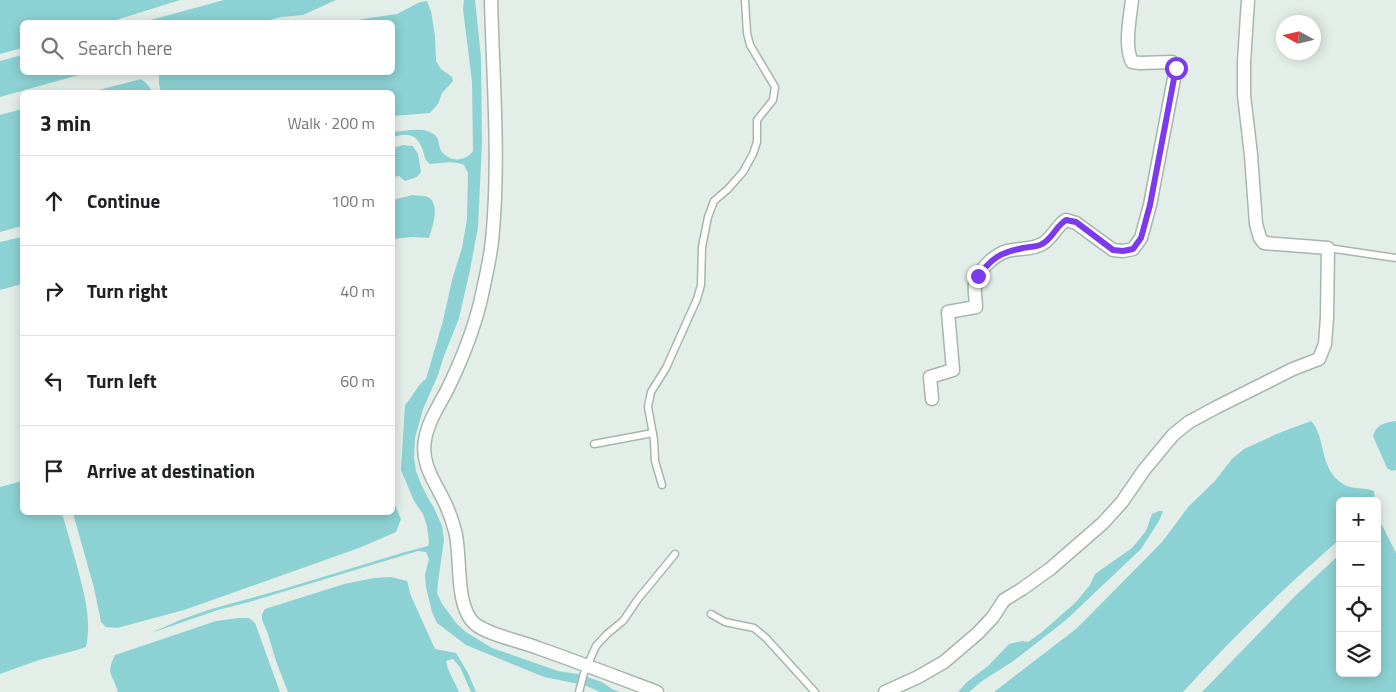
<!DOCTYPE html>
<meta charset="utf-8">
<style>
:root{--surface:#fff;--page:#f2f2f2;--text:#202124;--muted:#757577;--line:#e0e0e0}
body{margin:0;font-family:"Titillium Web",sans-serif;background:var(--page);color:var(--text)}
.controls{position:absolute;right:15px;bottom:15px;display:grid;overflow:hidden;border-radius:8px;box-shadow:0 2px 12px #0003}
.controls button{width:45px;height:45px;display:grid;place-items:center;padding:0;border:0;border-bottom:1px solid var(--line);background:var(--surface);color:var(--text);font:25px sans-serif}
.compass{position:absolute;left:1276px;top:15px;width:45px;height:45px;border-radius:50%;background:var(--surface);box-shadow:0 2px 12px #0003;rotate:278deg}
.stop{position:absolute;width:15px;height:15px;margin:-11px;border:4px solid #7c3aed;border-radius:50%;background:#fff}
.stop.end{background:#7c3aed;border-color:#fff;box-shadow:0 1px 5px #0008}
.list{margin:0;padding:0;list-style:none}
h2{display:flex;justify-content:space-between;align-items:center;height:65px;margin:0;padding:0 20px;font-size:21px}
h2 small{font-size:16px;font-weight:400;color:var(--muted)}
.list li{display:grid;grid-template-columns:32px 1fr auto;gap:15px;align-items:center;box-sizing:border-box;height:90px;padding:0 20px;border-top:1px solid var(--line)}
.list b{display:block;font-size:19px;white-space:nowrap}
.list em{font-size:16px;font-style:normal;color:var(--muted)}
.icon{flex:none;width:28px;height:28px;fill:none;stroke:currentColor;stroke-width:2;stroke-linecap:round;stroke-linejoin:round}
.map{position:relative;flex:none;width:1396px;height:692px;overflow:hidden}
.search{position:absolute;background:var(--surface);box-shadow:0 2px 12px #0003;left:20px;top:20px;width:375px;height:55px;display:flex;align-items:center;gap:12px;box-sizing:border-box;padding:0 18px;border-radius:8px;color:var(--muted);font-size:19px}
.panel{position:absolute;background:var(--surface);box-shadow:0 2px 12px #0003;left:20px;top:90px;width:375px;height:425px;border-radius:8px}
.map>svg:first-child{display:block}
.water{fill:#8cd1d3}
.lines{fill:none;stroke-linecap:round;stroke-linejoin:round}
.service-casing{stroke:#a6b6ae;stroke-width:9}
.minor-casing{stroke:#a6b6ae;stroke-width:15}
.service{stroke:#fff;stroke-width:6}
.minor{stroke:#fff;stroke-width:12}
.route{stroke:#7c3aed;stroke-width:6}
</style>
<div class="map">
<svg width="1396" height="692" viewBox="0 0 1396 692">
<rect width="100%" height="100%" fill="#e4eee8"/>
<g class="water">
<path d="M0,0H180L110,22H22V48L0,54Z"/>
<path d="M224,0H336L303,15L281,17L261,22H143Z"/>
<path d="M464,0H475L481,58L482,142L478,227L470,270L459,318L444,356L438,375L423,409L415,438L414,458L416,471L421,484L428,498L434,508L442,526L444,540L438,582L437,593L442,604L457,624L466,632L492,648L558,671L578,674L602,682L612,689L620,692H600L584,685L544,677L466,645L437,623L432,612L426,587L425,575L429,559L426,552L418,551L249,602L218,610L151,633L180,620L208,610L280,590L405,552L428,546L429,542L427,526L423,514L414,501L401,470L405,405C413,397 416,386 426,379L443,321L452,280L462,248L467,219L468,173L464,165C453,160 442,163 430,164C423,159 425,153 421,146C416,133 404,133 393,137V132C406,131 424,126 435,135C440,139 438,147 442,152C451,163 466,161 473,151L472,82L463,9Z"/>
<path d="M427,1L431,11L435,36L436,61L441,69L452,77L453,81L442,93L438,104L430,113L393,116L392,92H161L159,84V74L162,73L392,72V22H351L363,19L397,14L420,2Z"/>
<path d="M22,55V72L86,73L0,97V61Z"/>
<path d="M141,79L146,83L153,92H91Z"/>
<path d="M22,109V226L0,232V115Z"/>
<path d="M403,145L413,146L418,154L421,172L417,177L405,181L399,176L393,177V148Z"/>
<path d="M412,195C416,196 424,195 428,197C441,204 432,228 429,238L412,237L393,239V200Z"/>
<path d="M22,237V284L0,290V242Z"/>
<path d="M1311,421C1327,438 1318,468 1343,484C1352,490 1364,487 1374,491L1375,501H1340V539C1285,587 1232,638 1183,692H994L1076,629L1092,613L1162,542L1189,506L1214,482L1232,459L1244,449L1279,433Z"/>
<path d="M1396,421V470L1392,471L1387,468L1373,436C1377,424 1384,423 1396,421Z"/>
<path d="M22,481V512L62,513C67,530 72,548 77,566C84,593 92,619 86,647L77,650L39,660L0,674V487Z"/>
<path d="M393,500L401,519L396,532L359,548L184,610L117,628L106,627L101,622L94,588L73,513L392,512Z"/>
<path d="M1159,511H1163L1159,521L1141,549L1066,620L1012,662L982,681L969,692H958L967,682L988,666L1009,644L1022,641L1028,642L1042,632L1076,602L1090,585L1095,574L1132,548L1146,531L1152,514Z"/>
<path d="M1377,523L1382,525L1396,553V692H1202L1295,596L1340,554V673H1377Z"/>
<path d="M391,577L407,581L411,596L435,649L456,653L468,673L476,692H471L460,667L453,659L446,661L448,669L459,692H288L276,661L267,631L262,620V614L265,609L344,584L374,578Z"/>
<path d="M239,618H249L255,623L280,692H118C113,674 105,675 115,655L216,621Z"/>
</g>
<g class="lines">
<g class="service-casing">
<g id="service">
<path d="M1328,248L1396,258"/>
<path d="M594,444L653,433"/>
<path d="M662,485L655,461L654,440L648,407L651,392L666,368L697,299L701,285L702,247L708,217L714,201L728,189L743,172L753,154L757,142V120L773,100L775,87L750,45L747,33L745,0"/>
<path d="M711,614L725,622L754,628L766,638L815,692"/>
<path d="M579,692L584,673L596,646L607,634L623,621L638,599L675,554"/>
</g>
</g>
<g class="minor-casing">
<g id="minor">
<path d="M491,0C493,80 500,161 492,241C490,260 485,280 481,299C474,329 462,359 449,386C441,403 428,420 425,440C421,461 432,478 441,495C447,506 452,519 455,531C462,556 454,606 475,624C489,635 520,641 538,648C578,662 617,677 657,692"/>
<path d="M932,399L930,377L953,370L948,312L976,307C976,300 974,291 975,284C978,270 994,255 1007,251C1018,248 1032,250 1042,244C1053,238 1056,226 1066,220L1076,223L1113,250L1123,251L1133,249L1141,238L1150,205L1176,68L1172,62L1140,63L1132,62C1124,46 1130,18 1132,0"/>
<path d="M885,692L918,677L944,662L978,633L993,617L1004,600L1022,589L1050,569L1103,523L1122,502L1144,470L1173,435L1189,422L1217,407L1293,369L1319,359L1325,344L1327,317L1328,248L1264,243L1260,238L1256,224L1251,155L1244,95V62L1248,0"/>
</g>
</g>
<use href="#service" class="service"/>
<use href="#minor" class="minor"/>
</g>
<g class="lines">
<path class="route" d="M978,276C993,257 1000,253 1023,248C1029,247 1037,247 1042,244C1053,238 1056,226 1066,220L1076,222L1113,250L1123,251L1133,249L1141,238L1150,205L1176,68"/>
</g>
</svg>
<div class="controls">
<button>+</button>
<button>−</button>
<button><svg class="icon" aria-label="locate" viewBox="0 0 24 24"><circle cx="12" cy="12" r="6"/><path d="M12 2v4M12 18v4M2 12h4M18 12h4"/></svg></button>
<button><svg class="icon" aria-label="layers" viewBox="0 0 24 24"><path d="M12 4l9 5-9 5-9-5zM3 14l9 5 9-5"/></svg></button>
</div>
<svg class="compass" viewBox="-18 -18 36 36"><path d="M0-13l5 13h-10z" fill="#e53935"/><path d="M0 13l5-13h-10z" fill="#757577"/></svg>
<div class="stop" style="left:1176px;top:68px"></div>
<div class="stop end" style="left:978px;top:276px"></div>
<div class="search"><svg class="icon" aria-label="search" viewBox="0 0 24 24"><circle cx="10" cy="10" r="6"/><path d="M15 15l6 6"/></svg>Search here</div>
<section class="panel">
<h2>3 min<small>Walk · 200 m</small></h2>
<ul class="list">
<li><svg class="icon" aria-label="ahead" viewBox="0 0 24 24"><path d="M12 20V5M6 11l6-6 6 6"/></svg><div><b>Continue</b></div><em>100 m</em></li>
<li><svg class="icon" aria-label="right" viewBox="0 0 24 24"><path d="M7 20v-9h11M14 6l5 5-5 5"/></svg><div><b>Turn right</b></div><em>40 m</em></li>
<li><svg class="icon" aria-label="left" viewBox="0 0 24 24"><path d="M17 20v-9H6M10 6l-5 5 5 5"/></svg><div><b>Turn left</b></div><em>60 m</em></li>
<li><svg class="icon" aria-label="arrive" viewBox="0 0 24 24"><path d="M6 21V4h12l-3 4 3 4H6"/></svg><div><b>Arrive at destination</b></div></li>
</ul>
</section>
</div>
